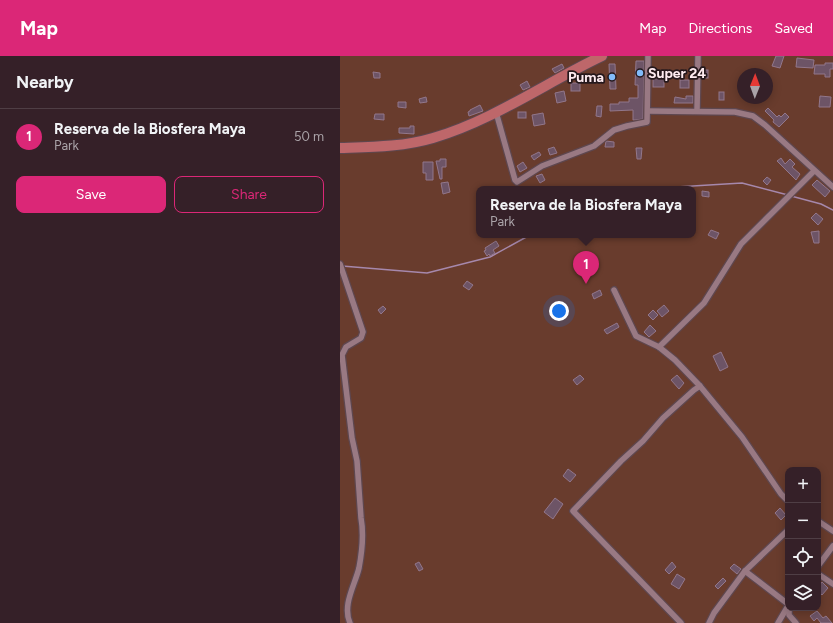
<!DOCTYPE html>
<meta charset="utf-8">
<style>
:root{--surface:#352028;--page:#402d34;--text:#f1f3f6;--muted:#aaa3a8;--line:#4f3e45;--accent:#db2777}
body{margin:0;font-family:Figtree,sans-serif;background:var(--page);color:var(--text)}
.controls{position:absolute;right:12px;bottom:12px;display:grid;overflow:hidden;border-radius:8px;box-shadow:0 2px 10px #0003}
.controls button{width:36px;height:36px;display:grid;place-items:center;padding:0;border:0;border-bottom:1px solid var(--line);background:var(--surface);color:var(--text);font:20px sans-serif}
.compass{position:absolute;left:397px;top:12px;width:36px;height:36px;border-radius:50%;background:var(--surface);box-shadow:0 2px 10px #0003;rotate:1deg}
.you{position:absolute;left:219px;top:255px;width:14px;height:14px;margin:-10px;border:3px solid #fff;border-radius:50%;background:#1a73e8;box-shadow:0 0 0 6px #1a73e833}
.badge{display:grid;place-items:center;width:26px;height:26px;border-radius:50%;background:var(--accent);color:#fff;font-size:13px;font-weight:700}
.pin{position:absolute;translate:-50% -33px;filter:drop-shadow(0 1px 2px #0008)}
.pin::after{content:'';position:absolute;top:21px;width:14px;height:12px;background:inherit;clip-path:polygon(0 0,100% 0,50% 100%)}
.popup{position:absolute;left:136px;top:130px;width:220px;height:52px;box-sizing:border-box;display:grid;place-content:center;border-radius:8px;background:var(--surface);filter:drop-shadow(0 1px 3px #0005);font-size:13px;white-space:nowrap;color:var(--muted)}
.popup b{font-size:15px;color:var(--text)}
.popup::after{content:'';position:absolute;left:50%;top:100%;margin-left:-8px;border:8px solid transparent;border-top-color:var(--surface)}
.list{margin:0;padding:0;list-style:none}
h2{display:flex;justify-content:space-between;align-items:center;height:52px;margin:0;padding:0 16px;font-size:17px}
h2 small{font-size:13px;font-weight:400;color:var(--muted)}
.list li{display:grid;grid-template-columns:26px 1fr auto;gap:12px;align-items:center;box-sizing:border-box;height:56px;padding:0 16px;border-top:1px solid var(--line)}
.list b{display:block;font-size:15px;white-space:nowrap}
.list p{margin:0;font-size:13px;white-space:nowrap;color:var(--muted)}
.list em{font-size:13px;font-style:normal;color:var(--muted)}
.actions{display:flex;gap:8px;padding:12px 16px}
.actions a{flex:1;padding:9px 0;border:1px solid var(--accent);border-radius:8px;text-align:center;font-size:14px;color:var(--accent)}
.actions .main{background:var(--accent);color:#fff}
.icon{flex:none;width:22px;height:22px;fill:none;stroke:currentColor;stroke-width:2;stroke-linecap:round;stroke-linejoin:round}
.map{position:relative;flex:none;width:493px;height:567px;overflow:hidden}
header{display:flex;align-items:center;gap:24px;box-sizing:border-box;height:56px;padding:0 20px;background:var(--accent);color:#fff}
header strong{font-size:19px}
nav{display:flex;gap:22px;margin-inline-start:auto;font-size:14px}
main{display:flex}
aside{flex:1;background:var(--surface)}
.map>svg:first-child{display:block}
.green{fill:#693c2d;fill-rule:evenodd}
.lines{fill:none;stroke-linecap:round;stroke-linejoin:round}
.stream{stroke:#a688ac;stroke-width:1.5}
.building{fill:#6d5466;stroke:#92778b}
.street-casing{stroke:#5e474f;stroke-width:8}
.highway-casing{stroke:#5e474f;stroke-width:12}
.street{stroke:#997983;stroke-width:5.5}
.highway{stroke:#be676a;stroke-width:10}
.poi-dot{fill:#82bcfa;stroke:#25181c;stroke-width:1.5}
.labels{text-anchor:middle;stroke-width:3.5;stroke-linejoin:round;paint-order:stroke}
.poi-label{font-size:14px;font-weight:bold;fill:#feebf0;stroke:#25181c;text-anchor:start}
</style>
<header>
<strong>Map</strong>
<nav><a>Map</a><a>Directions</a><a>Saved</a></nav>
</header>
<main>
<aside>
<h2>Nearby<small></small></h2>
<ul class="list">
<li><span class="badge">1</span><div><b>Reserva de la Biosfera Maya</b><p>Park</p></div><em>50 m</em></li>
</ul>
<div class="actions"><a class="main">Save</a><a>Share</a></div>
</aside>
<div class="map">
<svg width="493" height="567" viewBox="0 0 493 567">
<rect width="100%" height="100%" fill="#472b35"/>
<path class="green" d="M0,0H493V567H0ZM403,18H427V42H403ZM139,133H353V179H139ZM448,414H478V552H448Z"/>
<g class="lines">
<g class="stream">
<path d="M325,133L336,131L402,127L448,139"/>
<path d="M451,140L481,148L493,154"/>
<path d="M2,210L87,217L150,201L190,179"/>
</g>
</g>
<g class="building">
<path d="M436,0H444L440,12L432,10Z"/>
<path d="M457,2L474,4L473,12L456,11Z"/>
<path d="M296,5H304L303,63L295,64H293V54L270,55V48H279V46H289V42H298V29H295Z"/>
<path d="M485,7H493V13H490V21H485V18H474L475,9H485Z"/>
<path d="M222,8L224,12L215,17L212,13Z"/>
<path d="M269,8H275L276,33H270Z"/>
<rect x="362" y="14" width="6" height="8"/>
<path d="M33,16L40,17V22H34Z"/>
<rect x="313" y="19" width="11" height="12"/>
<rect x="340" y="24" width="9" height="8"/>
<path d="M187,25L190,31L183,34L180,29Z"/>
<rect x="231" y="27" width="9" height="8"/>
<path d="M224,35L226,45L217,47L215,37Z"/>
<rect x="379" y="36" width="5" height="8"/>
<path d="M346,40H353V47H334L335,41L346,43Z"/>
<path d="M480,40L491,41L490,51H479Z"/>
<path d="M86,41L87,46L80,47L79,43Z"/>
<path d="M58,46H66V52L58,51Z"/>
<path d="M140,49L143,55L129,60L128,56L130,55V54Z"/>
<path d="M257,50H262L261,61L256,60Z"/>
<path d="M428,52L437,61L439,59L441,61L445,57L449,61L439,71L433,66L434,64L425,55Z"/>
<rect x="178" y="56" width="8" height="6"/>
<path d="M203,57L205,68L194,70L192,59Z"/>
<path d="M35,58H44V64L34,63Z"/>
<path d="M70,70H74V78L59,77V72H70Z"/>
<path d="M266,85L274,86V91H265Z"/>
<path d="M214,91L217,97L210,99L208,93Z"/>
<path d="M296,92H302L301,103H297Z"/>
<path d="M199,96L201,99L194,104L191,100Z"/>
<path d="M441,102L445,108L450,103L455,108L452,111L460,118L456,124L437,105Z"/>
<path d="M100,103H106V111H102V123H100L96,105H100Z"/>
<path d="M83,106H93V124H86V117H83Z"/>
<path d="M183,106L187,112L180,116L177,110Z"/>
<path d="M202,118L205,124L200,127L196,120Z"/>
<path d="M427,121L431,124L427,129L423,125Z"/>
<path d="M477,124L490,135L485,141L472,129Z"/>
<path d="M108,126L110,136L103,138L101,127Z"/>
<path d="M362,135L369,136V141L362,140Z"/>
<path d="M476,157L483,163L478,169L471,162Z"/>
<path d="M371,174L379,177L376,183L368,179Z"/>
<path d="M479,175V187H474L471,176Z"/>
<path d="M156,185L159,190L153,194L155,197L150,200L149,198L147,200L144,195L146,194L145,192Z"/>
<path d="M127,225L133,229L129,234L123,230Z"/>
<path d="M260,234L262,239L254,243L252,238Z"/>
<path d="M324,249L329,255L322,261L317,255Z"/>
<path d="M43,250L46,253L41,258L38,254Z"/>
<path d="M313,254L318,259L313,264L308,259Z"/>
<path d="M277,267L279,271L267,278L264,274Z"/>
<path d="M310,269L316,275L309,281L304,276Z"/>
<path d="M381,296L388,311L380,315L373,300Z"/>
<path d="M240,319L244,323L237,329L233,324Z"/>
<path d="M337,319L344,327L339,333L331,324Z"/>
<path d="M228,413L236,419L230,426L223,420Z"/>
<path d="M215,442L223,448L213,463L204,456Z"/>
<path d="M440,452L446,459L441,464L435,457Z"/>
<path d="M79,506L83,513L79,515L75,508Z"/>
<path d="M332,506L336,511L329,518L325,514Z"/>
<path d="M394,508L401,513L397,518L390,512Z"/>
<path d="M337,518L345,523L339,533L331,528Z"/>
<path d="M383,522L386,525L378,533L375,530Z"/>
<path d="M482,526L488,532L482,539L478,535V531Z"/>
<path d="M477,555L483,562L486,560L492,567H481L477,562L474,565L470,560Z"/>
</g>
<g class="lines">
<g class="street-casing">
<g id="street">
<path d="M308,55L395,56L413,60L425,69L493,131"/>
<path d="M357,55L358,0"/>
<path d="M156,56L175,124L177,126L202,110L254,90L274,74L287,70L307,66L308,0"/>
<path d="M0,208L23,276L21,282L6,291L2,299L12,382L17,405L21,462C24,478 22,496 19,512C15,529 2,549 10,567"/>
<path d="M274,234L296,280L319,291L335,304L360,330L402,381L441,438L448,445"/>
<path d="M319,291L364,247L401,188L474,115"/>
<path d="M478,465L493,475"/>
<path d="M478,510L493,490"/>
<path d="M405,515L448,548"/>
<path d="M478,518L493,528"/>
<path d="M449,552V559L456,567"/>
<path d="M341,567L233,455L281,405L303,385L323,362L354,334L360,330"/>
<path d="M369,567L374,557L405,515L448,474"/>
<path d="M438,567L448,550"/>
</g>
</g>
<g class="highway-casing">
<path id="highway" d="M0,92C31,91 63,91 93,82C152,65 207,26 262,0"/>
</g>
<use href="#street" class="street"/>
<use href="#highway" class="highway"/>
</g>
<g class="poi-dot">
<circle cx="300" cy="17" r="4"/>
<circle cx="272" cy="21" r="4"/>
</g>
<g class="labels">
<g class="poi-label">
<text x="308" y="22">Super 24</text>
<text x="264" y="26" text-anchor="end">Puma</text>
</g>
</g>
</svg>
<div class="controls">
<button>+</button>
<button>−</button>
<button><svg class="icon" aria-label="locate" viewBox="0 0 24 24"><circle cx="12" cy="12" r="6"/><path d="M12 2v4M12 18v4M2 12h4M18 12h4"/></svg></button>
<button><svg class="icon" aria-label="layers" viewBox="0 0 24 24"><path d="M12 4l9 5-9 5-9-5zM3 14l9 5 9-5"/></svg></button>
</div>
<svg class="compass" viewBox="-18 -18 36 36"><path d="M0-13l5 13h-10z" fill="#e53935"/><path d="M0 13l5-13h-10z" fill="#aaa3a8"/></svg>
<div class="you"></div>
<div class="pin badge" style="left:246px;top:228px">1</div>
<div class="popup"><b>Reserva de la Biosfera Maya</b>Park</div>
</div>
</main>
